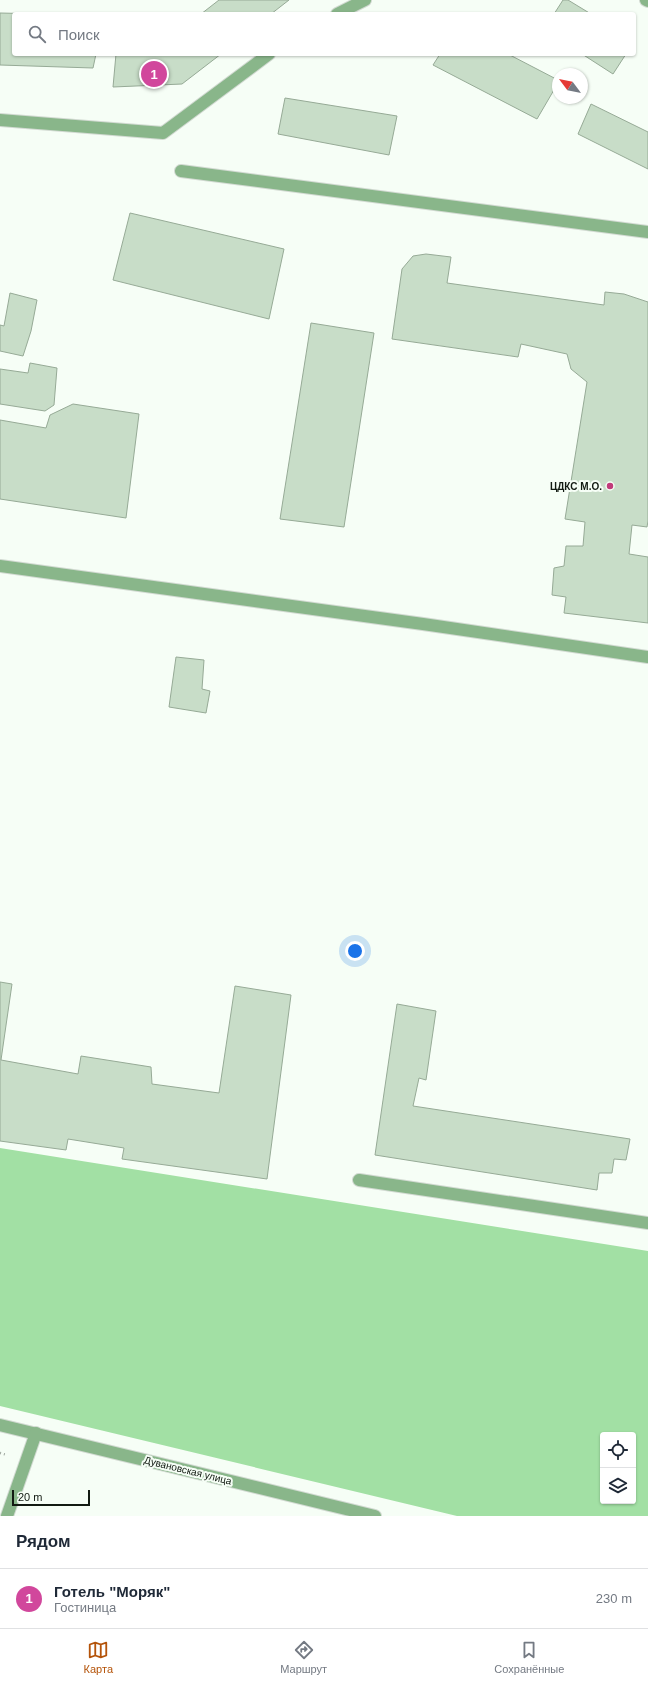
<!DOCTYPE html>
<html lang="ru">
<meta charset="utf-8">
<style>
:root{--surface:#fff;--page:#f2f2f3;--text:#1f2937;--muted:#747a83;--line:#e0e1e3;--accent:#b45309}
body{margin:0;font-family:Helvetica,sans-serif;background:var(--page);color:var(--text)}
.controls{position:absolute;right:12px;bottom:12px;display:grid;overflow:hidden;border-radius:4px;box-shadow:0 1px 3px #0004}
.controls button{width:36px;height:36px;display:grid;place-items:center;padding:0;border:0;border-bottom:1px solid var(--line);background:var(--surface);color:var(--text);font:20px sans-serif}
.compass{position:absolute;left:552px;top:68px;width:36px;height:36px;border-radius:50%;background:var(--surface);box-shadow:0 1px 3px #0004;rotate:302deg}
.scale{position:absolute;left:12px;bottom:10px;width:78px;box-sizing:border-box;padding-left:4px;border:2px solid #121a12;border-top:0;font-size:11px;line-height:14px;white-space:nowrap;color:#121a12;-webkit-text-stroke:3px #f6fef6;paint-order:stroke}
.you{position:absolute;left:355px;top:951px;width:14px;height:14px;margin:-10px;border:3px solid #fff;border-radius:50%;background:#1a73e8;box-shadow:0 0 0 6px #1a73e833}
.badge{display:grid;place-items:center;width:26px;height:26px;border-radius:50%;background:var(--accent);color:#fff;font-size:13px;font-weight:700}
.pin{position:absolute;translate:-50% -50%;border:2px solid #fff;box-shadow:0 1px 4px #0006}
.list{margin:0;padding:0;list-style:none}
h2{display:flex;justify-content:space-between;align-items:center;height:52px;margin:0;padding:0 16px;font-size:17px}
h2 small{font-size:13px;font-weight:400;color:var(--muted)}
.list li{display:grid;grid-template-columns:26px 1fr auto;gap:12px;align-items:center;box-sizing:border-box;height:60px;padding:0 16px;border-top:1px solid var(--line)}
.list b{display:block;font-size:15px;white-space:nowrap}
.list p{margin:0;font-size:13px;white-space:nowrap;color:var(--muted)}
.list em{font-size:13px;font-style:normal;color:var(--muted)}
.icon{flex:none;width:22px;height:22px;fill:none;stroke:currentColor;stroke-width:2;stroke-linecap:round;stroke-linejoin:round}
.map{position:relative;flex:none;width:648px;height:1516px;overflow:hidden}
.search{position:absolute;background:var(--surface);box-shadow:0 1px 3px #0004;left:12px;right:12px;top:12px;height:44px;display:flex;align-items:center;gap:10px;box-sizing:border-box;padding:0 14px;border-radius:4px;color:var(--muted);font-size:15px}
.sheet{height:112px;background:var(--surface)}
nav{display:flex;justify-content:space-around;align-items:center;box-sizing:border-box;height:56px;border-top:1px solid var(--line);background:var(--surface);font-size:11px;color:var(--muted)}
nav a{display:grid;justify-items:center;gap:2px}
nav .on{color:var(--accent)}
.map>svg:first-child{display:block}
.green{fill:#a2e0a4;fill-rule:evenodd}
.building{fill:#c8ddc8;stroke:#96aa96}
.lines{fill:none;stroke-linecap:round;stroke-linejoin:round}
.service-casing{stroke:#d2dad2;stroke-width:14}
.pedestrian-casing{stroke:#d2dad2;stroke-width:14}
.minor-casing{stroke:#d2dad2;stroke-width:14}
.path{stroke:#9da59d;stroke-width:2.5;stroke-dasharray:1 3;stroke-linecap:butt}
.service{stroke:#89b68a;stroke-width:12}
.pedestrian{stroke:#89b68a;stroke-width:12}
.minor{stroke:#89b68a;stroke-width:12}
.poi-dot{fill:#c13a7a;stroke:#f6fef6;stroke-width:1.5}
.labels{text-anchor:middle;stroke-width:4;stroke-linejoin:round;paint-order:stroke}
.poi-label{font-size:10px;font-weight:bold;fill:#121a12;stroke:#f6fef6;text-anchor:end}
.street-label{font-size:10px;fill:#121a12;stroke:#f6fef6}
</style>
<div class="map">
<svg width="648" height="1516" viewBox="0 0 648 1516">
<rect width="100%" height="100%" fill="#f6fef6"/>
<path class="green" d="M0,1148L648,1251V1516H457L0,1406ZM603,1435H633V1501H603Z"/>
<g class="building">
<path d="M219,0H289L271,14H201Z"/>
<path d="M563,0H568L591,14H554Z"/>
<path d="M0,13L42,14H14V54H96L93,68L0,65Z"/>
<path d="M116,54H221L182,84L113,87Z"/>
<path d="M440,54H508L558,80V83L537,119L433,65Z"/>
<path d="M582,54H626L613,74Z"/>
<path d="M285,98L397,116L389,155L278,134Z"/>
<path d="M591,104L648,132V169L578,134Z"/>
<path d="M130,213L284,249L269,319L113,280Z"/>
<path d="M426,254L451,257L447,283L604,305L605,292L624,294L648,302V521L647,527L632,525L629,554L648,557V623L564,613L566,597L552,595L554,568L564,566L566,546H583L585,522L565,519L587,382L571,369L567,354L521,344L518,357L392,339L402,269L413,256Z"/>
<path d="M10,293L37,300L31,331L23,356L0,351V325L4,326Z"/>
<path d="M311,323L374,333L344,527L280,519Z"/>
<path d="M30,363L57,368L54,405L45,411L0,404V369L28,373Z"/>
<path d="M73,404L139,414L126,518L0,499V420L46,428L50,415Z"/>
<path d="M176,657L204,660L202,689L210,691L206,713L169,707Z"/>
<path d="M0,982L12,984L1,1060L78,1074L81,1056L151,1067L152,1084L219,1093L235,986L291,995L267,1179L122,1159L124,1148L68,1139L66,1150L0,1141Z"/>
<path d="M397,1004L436,1011L426,1080L419,1078L413,1106L630,1139L626,1160L614,1159L612,1173H599L597,1190L375,1155Z"/>
</g>
<g class="lines">
<g class="service-casing">
<g id="service">
<path d="M646,0L648,1"/>
<path d="M337,14L365,0"/>
<path d="M0,566L423,624L648,657"/>
</g>
</g>
<g class="pedestrian-casing">
<g id="pedestrian">
<path d="M181,171L648,232"/>
<path d="M359,1180L648,1223"/>
<path d="M0,1425L375,1516"/>
</g>
</g>
<g class="minor-casing">
<g id="minor">
<path d="M0,120L163,133L269,54"/>
<path d="M7,1516L36,1433"/>
</g>
</g>
<path class="path" d="M0,1453L7,1455"/>
<use href="#service" class="service"/>
<use href="#pedestrian" class="pedestrian"/>
<use href="#minor" class="minor"/>
</g>
<circle class="poi-dot" cx="610" cy="486" r="4"/>
<g class="labels">
<g class="poi-label">
<text x="602" y="490">ЦДКС М.О.</text>
</g>
<g class="street-label">
<text transform="translate(188 1470) rotate(14)" y="4">Дувановская улица</text>
</g>
</g>
</svg>
<div class="controls">
<button><svg class="icon" aria-label="locate" viewBox="0 0 24 24"><circle cx="12" cy="12" r="6"/><path d="M12 2v4M12 18v4M2 12h4M18 12h4"/></svg></button>
<button><svg class="icon" aria-label="layers" viewBox="0 0 24 24"><path d="M12 4l9 5-9 5-9-5zM3 14l9 5 9-5"/></svg></button>
</div>
<svg class="compass" viewBox="-18 -18 36 36"><path d="M0-13l5 13h-10z" fill="#e53935"/><path d="M0 13l5-13h-10z" fill="#747a83"/></svg>
<div class="scale">20 m</div>
<div class="you"></div>
<div class="pin badge" style="left:154px;top:74px;background:#d1479c">1</div>
<div class="search"><svg class="icon" aria-label="search" viewBox="0 0 24 24"><circle cx="10" cy="10" r="6"/><path d="M15 15l6 6"/></svg>Поиск</div>
</div>
<section class="sheet">
<h2>Рядом<small></small></h2>
<ul class="list">
<li><span class="badge" style="background:#d1479c">1</span><div><b>Готель &quot;Моряк&quot;</b><p>Гостиница</p></div><em>230 m</em></li>
</ul>
</section>
<nav>
<a class="on"><svg class="icon" aria-label="map" viewBox="0 0 24 24"><path d="M3 6l6-2 6 2 6-2v14l-6 2-6-2-6 2zM9 4v14M15 6v14"/></svg>Карта</a>
<a><svg class="icon" aria-label="directions" viewBox="0 0 24 24"><path d="M12 3l9 9-9 9-9-9zM9 14v-3h6M13 9l2 2-2 2"/></svg>Маршрут</a>
<a><svg class="icon" aria-label="saved" viewBox="0 0 24 24"><path d="M7 4h10v16l-5-4-5 4z"/></svg>Сохранённые</a>
</nav>
